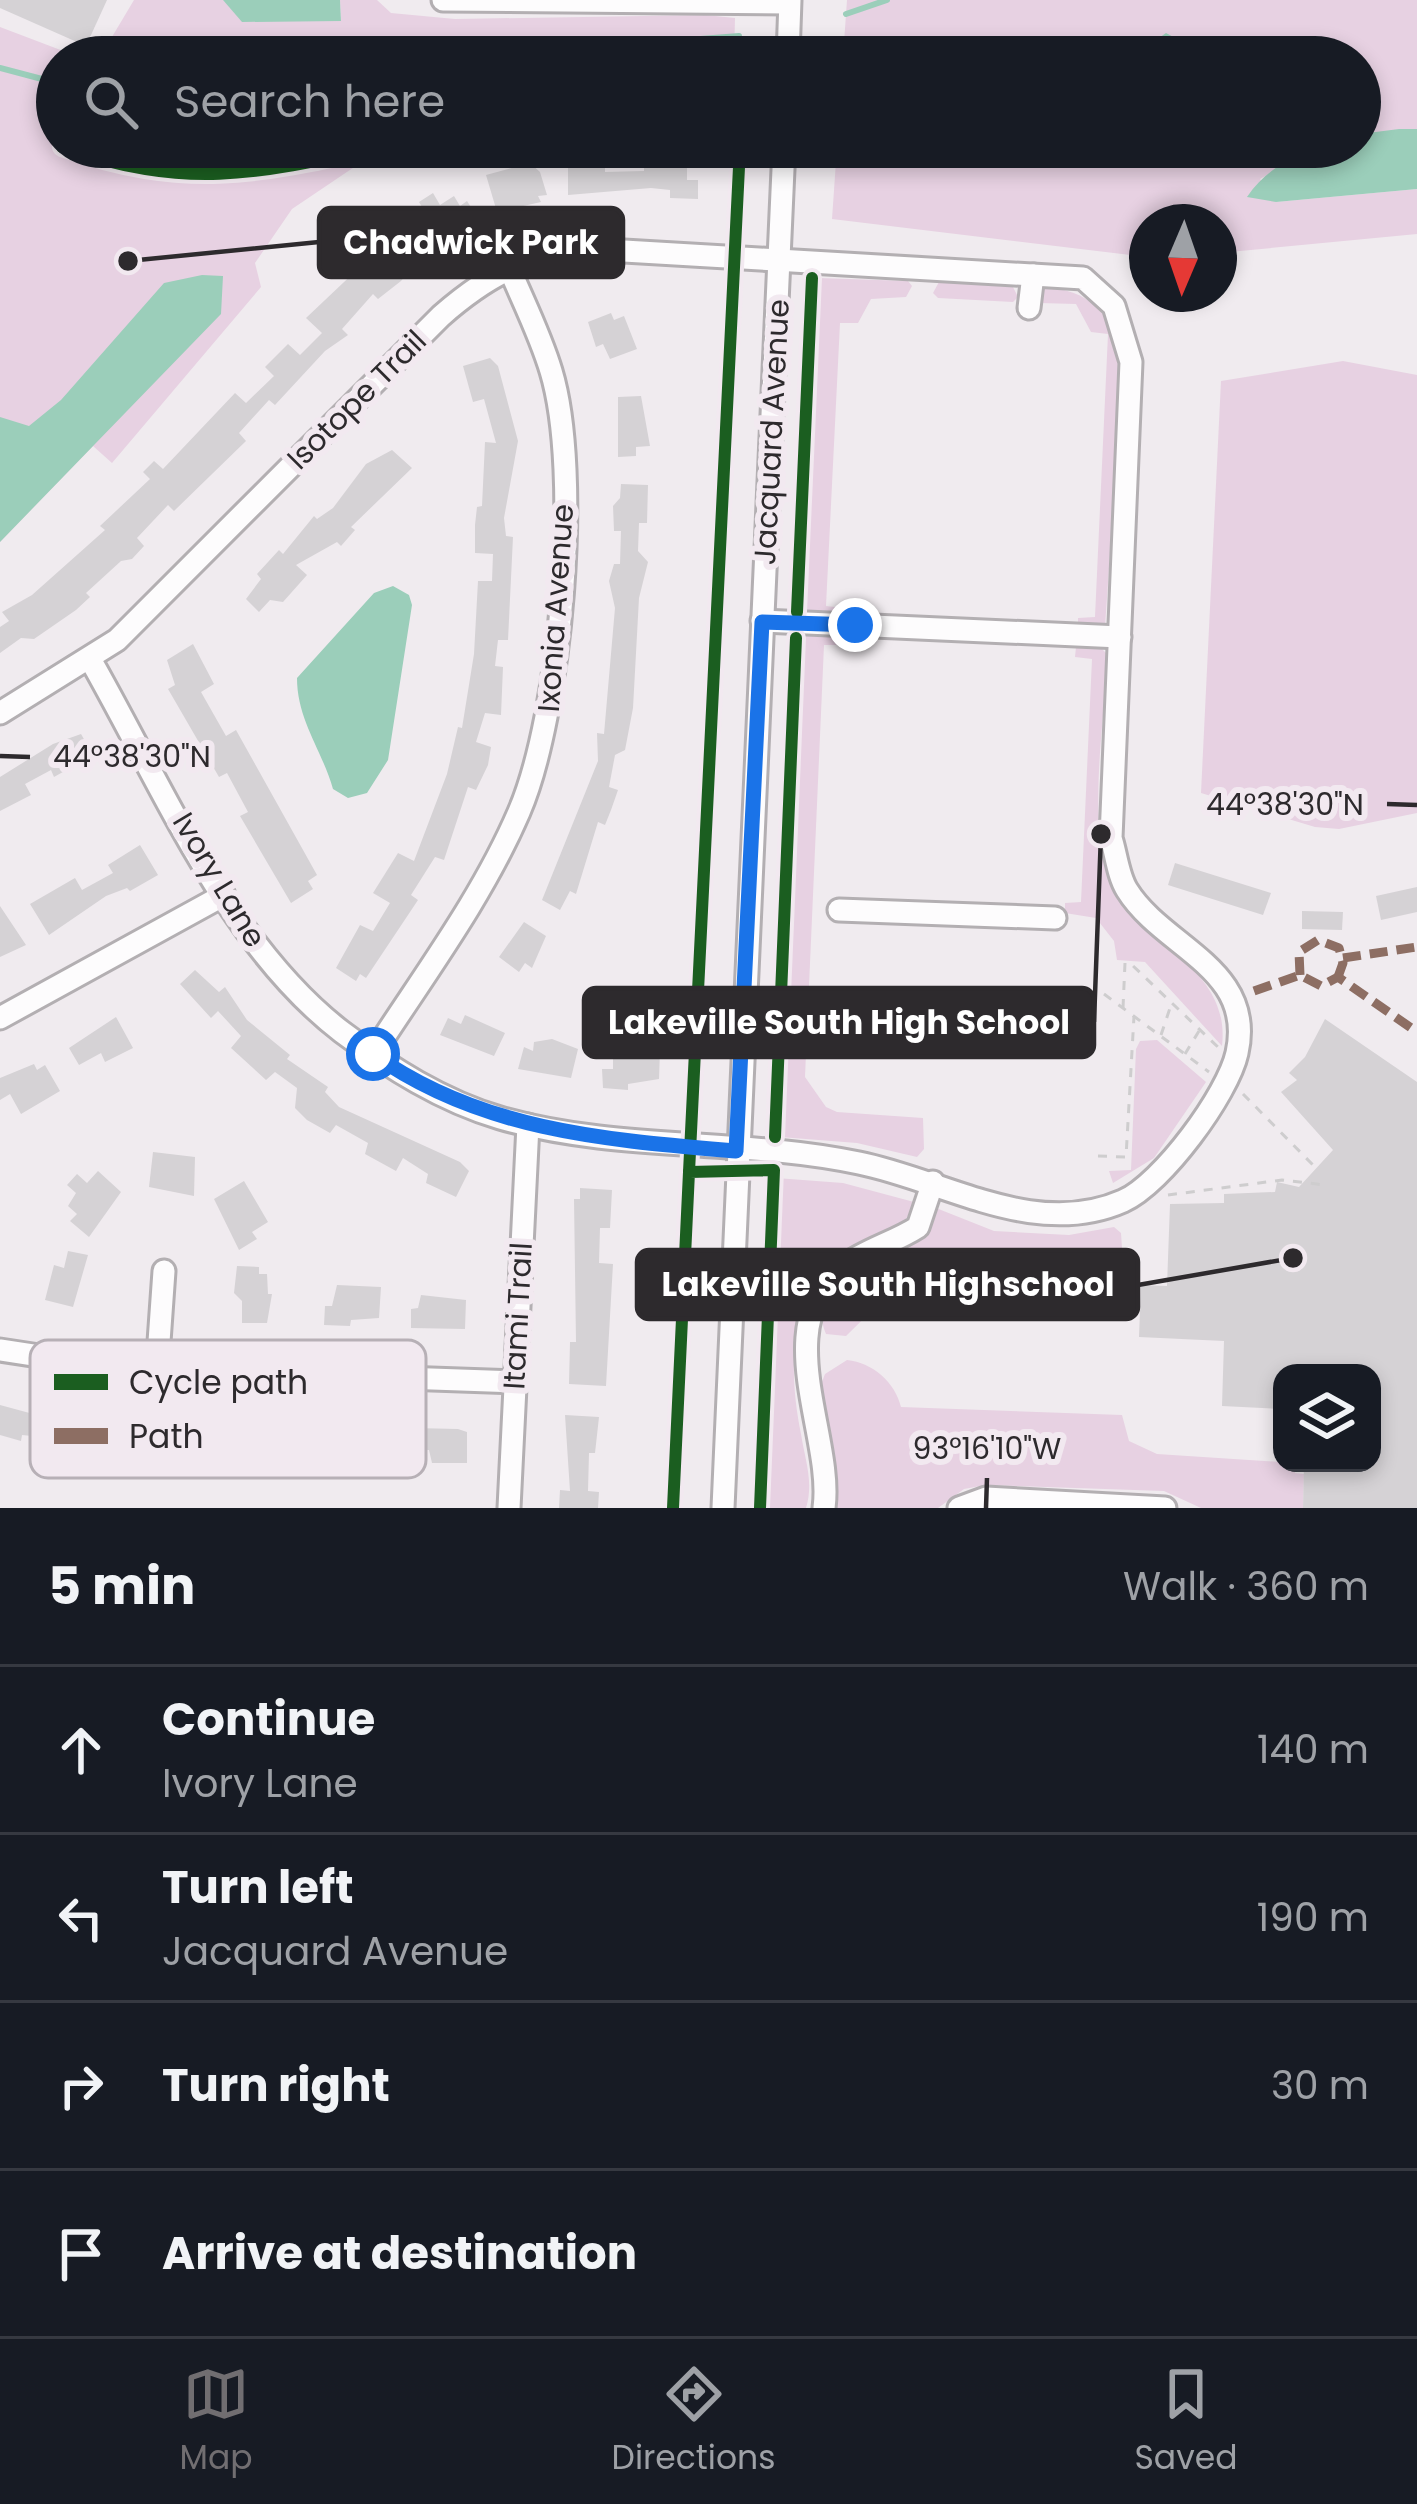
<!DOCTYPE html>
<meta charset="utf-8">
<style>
:root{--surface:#171b24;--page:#20242c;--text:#f1f3f6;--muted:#9ea1a6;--line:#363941;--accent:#716e71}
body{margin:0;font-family:Poppins,sans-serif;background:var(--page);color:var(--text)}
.controls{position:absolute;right:36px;bottom:36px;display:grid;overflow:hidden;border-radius:24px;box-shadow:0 6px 18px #0003}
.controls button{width:108px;height:108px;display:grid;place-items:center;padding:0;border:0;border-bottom:3px solid var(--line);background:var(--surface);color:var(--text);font:60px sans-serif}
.compass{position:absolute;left:1129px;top:204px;width:108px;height:108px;border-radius:50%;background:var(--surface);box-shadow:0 6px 18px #0003;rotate:182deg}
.stop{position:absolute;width:36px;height:36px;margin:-27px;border:9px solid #1a73e8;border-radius:50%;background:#fff}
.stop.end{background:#1a73e8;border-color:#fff;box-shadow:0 3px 12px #0008}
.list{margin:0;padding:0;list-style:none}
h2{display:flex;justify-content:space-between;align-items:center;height:156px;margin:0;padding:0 48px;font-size:51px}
h2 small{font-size:39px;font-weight:400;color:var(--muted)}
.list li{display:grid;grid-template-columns:78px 1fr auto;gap:36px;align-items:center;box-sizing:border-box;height:168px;padding:0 48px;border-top:3px solid var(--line)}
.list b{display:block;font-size:45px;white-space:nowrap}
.list p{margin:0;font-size:39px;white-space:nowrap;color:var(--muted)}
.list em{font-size:39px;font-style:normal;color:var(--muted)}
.icon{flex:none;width:66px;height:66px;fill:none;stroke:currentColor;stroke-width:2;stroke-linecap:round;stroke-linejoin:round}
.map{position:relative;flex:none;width:1417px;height:1508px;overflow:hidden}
.search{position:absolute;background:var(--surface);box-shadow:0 6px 18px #0003;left:36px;right:36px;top:36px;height:132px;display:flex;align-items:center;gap:30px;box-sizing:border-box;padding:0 42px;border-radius:66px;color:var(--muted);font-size:45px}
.sheet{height:828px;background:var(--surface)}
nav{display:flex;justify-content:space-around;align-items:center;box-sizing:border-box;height:168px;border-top:3px solid var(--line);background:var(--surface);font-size:33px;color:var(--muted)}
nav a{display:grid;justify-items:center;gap:6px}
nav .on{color:var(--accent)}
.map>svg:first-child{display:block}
.green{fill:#e7d1e2}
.water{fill:#9bceba}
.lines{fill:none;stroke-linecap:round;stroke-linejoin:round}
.stream{stroke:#9bceba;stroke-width:6}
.building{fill:#d5d2d5}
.minor-casing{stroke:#b3afb2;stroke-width:27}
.path{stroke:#cecdce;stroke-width:3;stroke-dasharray:9 9;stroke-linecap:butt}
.minor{stroke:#fdfcfd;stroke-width:21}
.quiet{stroke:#8d6e63;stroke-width:9;stroke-dasharray:18 9;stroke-linecap:butt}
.cycleway-casing{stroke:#f2e9f0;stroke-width:20}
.cycleway{stroke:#1b5e20;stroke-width:12}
.route{stroke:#1a73e8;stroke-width:15}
.ticks{fill:none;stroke:#2d2a2d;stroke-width:4.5}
.labels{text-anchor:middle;stroke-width:12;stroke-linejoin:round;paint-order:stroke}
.street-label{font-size:30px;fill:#2d2a2d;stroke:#f2e9f0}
.key{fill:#f2e9f0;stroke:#b7b0b6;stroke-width:3}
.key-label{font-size:33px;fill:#2d2a2d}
.ticks-label{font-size:30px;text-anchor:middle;fill:#2d2a2d;stroke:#f2e9f0;stroke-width:12;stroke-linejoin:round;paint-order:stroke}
.leader{fill:none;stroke:#2d2a2d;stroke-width:4.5}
.callout-dot{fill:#2d2a2d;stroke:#f2e9f0;stroke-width:4.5}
.callout{fill:#2d2a2d;stroke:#2d2a2d;stroke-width:4.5}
.callout-label{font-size:33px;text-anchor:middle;font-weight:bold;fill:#fff}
</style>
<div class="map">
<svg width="1417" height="1508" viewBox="0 0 1417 1508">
<rect width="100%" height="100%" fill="#f0ebef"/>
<g class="green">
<path d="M134,0H223L341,20L340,0H377L391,13L455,19L705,15L735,18L734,57H100Z"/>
<path d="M847,0H1417V129L1360,134V57H1206L1142,49L1141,57H1124L1086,42L937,52L930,57H843Z"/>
<path d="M0,27L79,57H57V147H384L292,209L255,263L261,287L112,463L93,446L0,542Z"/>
<path d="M837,147H937L954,159L998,164L1066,147H1315L1260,179L1276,202L1417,189V234L1219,253V222H1147V257L832,219Z"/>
<path d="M819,278L908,281L912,286L906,297L871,299L858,323H840L826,606L844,608L843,616L804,614L801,608Z"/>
<path d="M939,282L1013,287L1018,297L1013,302L938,298L933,293Z"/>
<path d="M1040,287C1091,289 1113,314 1123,362L1105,627L1078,626V618L1095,617L1108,334L1091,332L1076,304L1039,303Z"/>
<path d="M1343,361L1417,375V813L1339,829L1315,827L1201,793L1221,381Z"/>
<path d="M803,636H842V645H824L805,1077L826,1107L837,1112L923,1118L924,1149L917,1157L857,1143L780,1137Z"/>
<path d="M1076,647L1102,649L1108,655C1105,717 1085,831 1113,885C1144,945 1231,968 1222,1046L1145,962L1117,960L1114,941L1096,918L1065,913V903L1081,902L1092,659L1075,657Z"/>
<path d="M1157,1040L1206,1082L1154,1158L1113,1183L1109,1171L1131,1170L1136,1049L1140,1041Z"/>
<path d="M776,1178L843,1183L914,1202C898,1256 830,1237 807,1295C789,1339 792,1389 801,1434C805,1460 814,1482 806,1508H764Z"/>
<path d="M936,1208L994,1231L1069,1235L1114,1227L1121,1233L1122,1248L1107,1265L1093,1269L931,1264L929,1274L901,1282L846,1336L826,1334C798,1268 920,1270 936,1208Z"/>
<path d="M847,1360C873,1363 895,1382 901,1407L1122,1415L1129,1441L1157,1454L1295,1463V1473L1304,1474L1303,1508H1201L1164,1491L986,1485L964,1489L938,1508H835L837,1480L820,1387L825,1374Z"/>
</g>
<g class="water">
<path d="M223,0H340L341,21L242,22Z"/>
<path d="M1166,33L1203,53L1206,57H1141L1142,50Z"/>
<path d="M1060,38L1124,57H930L985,42Z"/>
<path d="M1399,129H1417V189L1276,202L1247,197C1273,158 1315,147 1360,147V134Z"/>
<path d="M937,147H1066C1022,158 978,175 937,147Z"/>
<path d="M202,275L223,276L221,314L0,542V417L29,426L61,400L164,283Z"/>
<path d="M393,586L409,595L412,605L388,760L367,793L348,798L333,789C322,750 297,720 297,678L374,593Z"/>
</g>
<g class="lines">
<g class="stream">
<path d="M846,14L887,0"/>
<path d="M468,57L739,36"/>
<path d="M0,68L57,83"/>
</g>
</g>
<g class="building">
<path d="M0,0H107L86,46L0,8Z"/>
<path d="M687,157V180H698V199L670,198V190L651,188L568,195V162L605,161V172L644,171V158Z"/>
<path d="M530,163L540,172L547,195L538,196L541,202L497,212L486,175Z"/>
<path d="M433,193L440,205L454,196L460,206L467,201L480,221L458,235L454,229L444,232L412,252L420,259L401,281L378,299L373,294L342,329L348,335L325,351L275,405L269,400L239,433L246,441L174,511L168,505L137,538L144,546L132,559L121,561L86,593L90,597L76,610L34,639L21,638L0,653V627L9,621L2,612L32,595L105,530L100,526L150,479L143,472L154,461L163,469L235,393L246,403L274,376L265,367L288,344L300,355L322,333L306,318L381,247L390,241L401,251L421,229L415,220L426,214L419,202Z"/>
<path d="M611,313L614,320L624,316L637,349L610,359L603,344L596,347L588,322Z"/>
<path d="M490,358L498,366L518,441L504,518L506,536L513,537L508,640H498L495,666L503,667L501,715L485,713L476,742L491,747L488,765L476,790L468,787L444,860L435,857L411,895L418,900L366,978L360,974L356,981L336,968L360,925L373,931L390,903L373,893L398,853L414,861L447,774L458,727L462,728L474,654L478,581H492L493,554L475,553V525L477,507L482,506L485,442L496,443L484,399L473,402L463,366Z"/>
<path d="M641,396L650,446L636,447V456L618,457V397Z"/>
<path d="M392,450L412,468L351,527L355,530L341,546L337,542L296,565L307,575L283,602L270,600L259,612L246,599L261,579L257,574L279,550L283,554L314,516L317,519L333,508L366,464Z"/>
<path d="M621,484L648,485L647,523H639L638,551L648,562L639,598L633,708L625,750L615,755L609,787L618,790L611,810L605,825L598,822L576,894L570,891L560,910L542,900L598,761L597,733L604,734L615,608L609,581L614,564H620L621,531H614L613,506L620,498Z"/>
<path d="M193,644L214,684L201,692L226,736L236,730L317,875L308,881L313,889L291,903L240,816L248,812L227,773L219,777L168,689L175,685L167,660Z"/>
<path d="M81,734L93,755L54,777L51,770L25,784L31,795L0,811V777L53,744Z"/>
<path d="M140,845L158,875L130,891L127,888L106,896L49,935L30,904L75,878L82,890L113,873L108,865Z"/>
<path d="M1175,863L1271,893L1263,915L1168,885Z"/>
<path d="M1417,887V912L1381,920L1376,896Z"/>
<path d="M0,906L26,945L0,957Z"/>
<path d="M1302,911L1343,912L1342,930L1302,929Z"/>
<path d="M524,922L546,936L532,968L525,963L519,972L499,957Z"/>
<path d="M195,970L219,992L225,987L247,1020L290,1055L287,1059L328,1087L325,1092L339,1107L460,1162L469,1171L456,1197L426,1183L428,1174L403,1158L396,1171L365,1154L368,1143L336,1125L330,1133L307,1120L295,1108L297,1088L275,1072L266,1080L231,1048L241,1036L218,1011L211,1018L180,984Z"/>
<path d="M465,1015L505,1033L494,1056L440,1035L448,1018L461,1024Z"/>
<path d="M116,1017L133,1048L105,1062L101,1053L79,1065L69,1048Z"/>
<path d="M1325,1019L1417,1082V1508H1303L1304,1463H1372V1373H1282V1409L1222,1406L1224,1341L1139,1337L1141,1285L1167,1286L1170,1204L1224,1203V1194L1275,1192L1277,1182L1299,1187L1333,1150L1281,1092L1297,1080L1289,1073L1305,1057Z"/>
<path d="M552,1039L578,1049L571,1078L518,1069L524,1047L533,1051L534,1042Z"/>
<path d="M613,1049L660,1050L659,1079L628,1084V1090L603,1088L602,1069H613Z"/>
<path d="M34,1064L37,1070L45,1065L60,1091L21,1114L10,1094L0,1100V1078Z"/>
<path d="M153,1152L195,1157L194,1196L149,1187Z"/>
<path d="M98,1171L121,1192L89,1237L70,1221L77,1214L68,1206L76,1193L67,1185L77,1174L87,1183Z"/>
<path d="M244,1181L268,1222L252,1232L257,1239L239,1250L214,1199Z"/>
<path d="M580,1188L612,1190L610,1228H600L599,1263L613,1264L606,1386L569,1384L570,1342H576L574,1199H580Z"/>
<path d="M68,1251L88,1255L73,1307L45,1300L54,1265L64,1268Z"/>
<path d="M237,1266L259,1267V1274H267L268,1294H272L267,1323H242V1301L234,1293Z"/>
<path d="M337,1285L381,1287L379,1318L351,1320L350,1326L324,1325L325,1306H332Z"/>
<path d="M421,1295L466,1300L465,1329L411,1328V1309L418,1308Z"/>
<path d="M0,1405L48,1418V1413L94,1417L93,1431L126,1433V1420L368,1426V1432L414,1433V1428L458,1429L467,1432V1463H432L429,1450L396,1449V1463L350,1461L347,1449L319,1448V1465L212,1456L213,1444L171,1443V1460L53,1451L52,1438L22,1435L21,1441L0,1435Z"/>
<path d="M565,1415L599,1417L595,1453H589L588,1491L599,1492L598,1508H559L560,1490L570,1491Z"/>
</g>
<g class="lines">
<g class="minor-casing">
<g id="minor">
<path d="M443,0L789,3"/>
<path d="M788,57L790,0"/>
<path d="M1029,308L1033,275"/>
<path d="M762,621L1120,637"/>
<path d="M0,713L117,640L441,316C497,267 532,254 607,250L1083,278L1114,306L1131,362L1111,838C1116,853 1118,876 1127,890C1163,948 1256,968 1237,1053C1228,1094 1162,1184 1123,1201C1035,1240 944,1180 859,1163C741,1138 618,1152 500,1118C442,1101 390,1068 342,1032C227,944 161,783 90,659"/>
<path d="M839,910L1055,918"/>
<path d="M0,1018L224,895"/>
<path d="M373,1054C424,975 482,898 519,812C561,715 582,473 551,371C541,337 524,303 510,270"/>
<path d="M0,1350L118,1368L514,1382"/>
<path d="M157,1370L164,1271"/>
<path d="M509,1508L528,1125"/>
<path d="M723,1508L784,147"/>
<path d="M824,1508C834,1436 767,1325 844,1266C865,1250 895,1242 918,1227L933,1182"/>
<path d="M959,1508L986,1498L1165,1508"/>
</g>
</g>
<g class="path">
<path d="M1104,994L1209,1072"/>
<path d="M1123,1008L1125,963L1131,964L1219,1048"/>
<path d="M1161,1035L1171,1005"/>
<path d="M1185,1054L1199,1031"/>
<path d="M1243,1094L1314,1166"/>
<path d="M1098,1156L1126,1157L1134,1016"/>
<path d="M1168,1195L1282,1180L1325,1185"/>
</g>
<use href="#minor" class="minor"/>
<g class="quiet">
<path d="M1343,958L1417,947"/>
<path d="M1300,975L1299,952L1318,940L1339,948L1343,963L1338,977"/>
<path d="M1254,991L1300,975L1321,986L1338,977L1417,1032"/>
</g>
<g class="cycleway-casing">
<g id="cycleway">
<path d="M62,147C187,191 258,174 382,147"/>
<path d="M797,612L812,278"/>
<path d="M775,1137L796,638"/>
<path d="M689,1172L740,147"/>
<path d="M673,1508L689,1172L774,1170L760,1508"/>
</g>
</g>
<use href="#cycleway" class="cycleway"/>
</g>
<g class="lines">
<path class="route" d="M373,1054C481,1131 607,1140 736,1151L762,622L855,625"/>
</g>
<path class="ticks" d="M0,756L30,757M1387,804L1417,805M986,1508L987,1478"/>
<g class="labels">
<g class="street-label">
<text transform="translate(357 400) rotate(-45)" y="10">Isotope Trail</text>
<text transform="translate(772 432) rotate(-87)" y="10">Jacquard Avenue</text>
<text transform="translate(556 608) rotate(-86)" y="10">Ixonia Avenue</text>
<text transform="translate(219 880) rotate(59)" y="10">Ivory Lane</text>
<text transform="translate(518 1316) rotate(-87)" y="10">Itami Trail</text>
</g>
</g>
<rect x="30" y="1340" width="396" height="138" rx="18" class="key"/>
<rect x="54" y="1374" width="54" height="16" fill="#1b5e20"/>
<rect x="54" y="1428" width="54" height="16" fill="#8d6e63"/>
<g class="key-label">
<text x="129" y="1394">Cycle path</text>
<text x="129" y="1448">Path</text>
</g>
<g class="ticks-label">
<text x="132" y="767">44°38'30"N</text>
<text x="1285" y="815">44°38'30"N</text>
<text x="987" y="1459">93°16'10"W</text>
</g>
<path class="leader" d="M128 261L319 242M1101 834L1094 1022M1293 1258L1138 1285"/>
<g class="callout-dot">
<circle cx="128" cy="261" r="12"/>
<circle cx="1101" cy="834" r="12"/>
<circle cx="1293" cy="1258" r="12"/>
</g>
<g class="callout">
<rect x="319" y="208" width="304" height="69" rx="12"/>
<rect x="584" y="988" width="510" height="69" rx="12"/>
<rect x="637" y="1250" width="501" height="69" rx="12"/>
</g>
<g class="callout-label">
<text x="471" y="254">Chadwick Park</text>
<text x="839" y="1034">Lakeville South High School</text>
<text x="888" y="1296">Lakeville South Highschool</text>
</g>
</svg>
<div class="controls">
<button><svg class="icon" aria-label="layers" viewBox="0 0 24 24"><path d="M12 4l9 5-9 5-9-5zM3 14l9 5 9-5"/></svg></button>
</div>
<svg class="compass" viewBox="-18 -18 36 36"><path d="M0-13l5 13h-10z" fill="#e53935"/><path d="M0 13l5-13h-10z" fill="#9ea1a6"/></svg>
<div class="stop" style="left:373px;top:1054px"></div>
<div class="stop end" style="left:855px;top:625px"></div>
<div class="search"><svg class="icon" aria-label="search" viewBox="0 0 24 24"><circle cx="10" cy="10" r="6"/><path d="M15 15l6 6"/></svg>Search here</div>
</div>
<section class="sheet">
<h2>5 min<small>Walk · 360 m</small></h2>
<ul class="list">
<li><svg class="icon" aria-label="ahead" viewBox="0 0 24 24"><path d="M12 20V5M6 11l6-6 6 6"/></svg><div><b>Continue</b><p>Ivory Lane</p></div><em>140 m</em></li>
<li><svg class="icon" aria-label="left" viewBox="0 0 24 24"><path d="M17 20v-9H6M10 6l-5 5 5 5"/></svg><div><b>Turn left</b><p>Jacquard Avenue</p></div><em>190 m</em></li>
<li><svg class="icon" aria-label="right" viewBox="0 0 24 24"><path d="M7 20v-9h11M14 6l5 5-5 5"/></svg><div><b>Turn right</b></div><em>30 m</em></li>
<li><svg class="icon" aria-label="arrive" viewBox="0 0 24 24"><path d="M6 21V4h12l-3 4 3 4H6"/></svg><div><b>Arrive at destination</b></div></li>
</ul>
</section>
<nav>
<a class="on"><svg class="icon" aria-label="map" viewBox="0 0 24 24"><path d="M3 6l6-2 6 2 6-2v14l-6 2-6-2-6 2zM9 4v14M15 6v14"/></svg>Map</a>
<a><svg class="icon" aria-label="directions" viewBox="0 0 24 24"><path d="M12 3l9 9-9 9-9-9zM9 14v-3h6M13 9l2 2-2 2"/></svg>Directions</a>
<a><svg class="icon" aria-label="saved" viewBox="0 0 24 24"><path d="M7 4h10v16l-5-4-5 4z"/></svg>Saved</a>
</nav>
